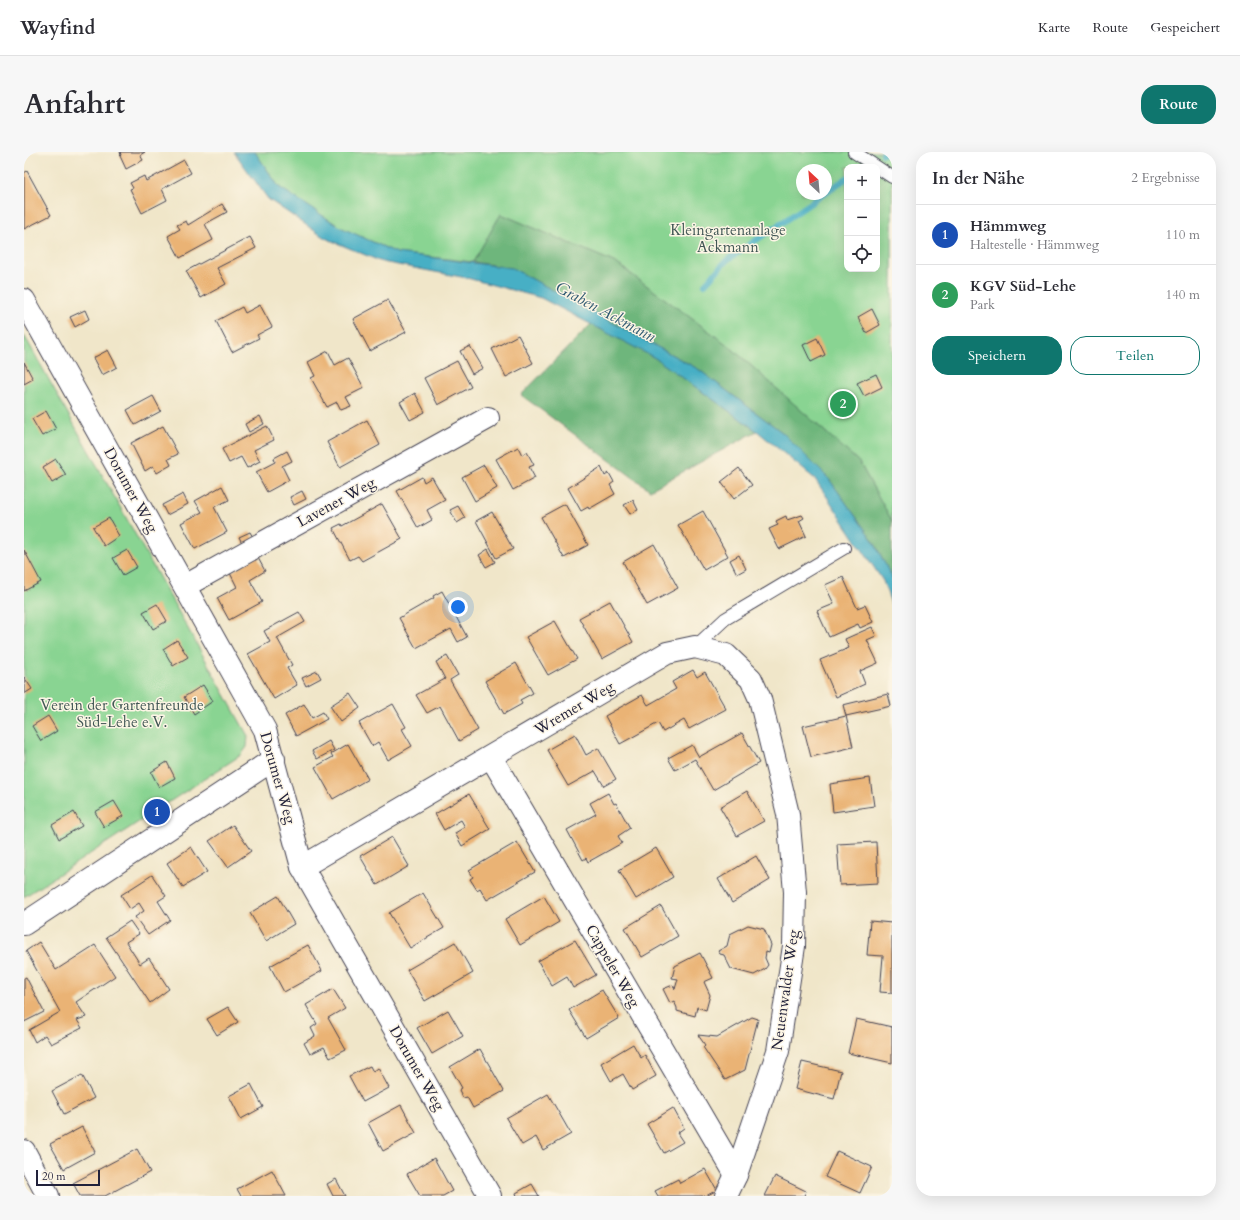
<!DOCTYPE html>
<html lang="de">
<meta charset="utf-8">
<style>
:root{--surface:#fff;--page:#f7f7f7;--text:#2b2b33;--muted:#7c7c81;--line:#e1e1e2;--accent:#0f766e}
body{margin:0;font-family:Cardo,serif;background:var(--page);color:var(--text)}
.controls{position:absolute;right:12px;top:12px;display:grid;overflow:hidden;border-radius:8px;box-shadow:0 4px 16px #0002}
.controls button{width:36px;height:36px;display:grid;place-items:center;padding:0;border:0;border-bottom:1px solid var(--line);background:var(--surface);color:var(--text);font:20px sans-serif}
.compass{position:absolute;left:772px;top:12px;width:36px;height:36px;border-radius:50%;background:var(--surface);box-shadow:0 4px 16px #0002;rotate:334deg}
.scale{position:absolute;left:12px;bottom:10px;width:64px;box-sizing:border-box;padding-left:4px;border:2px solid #22223b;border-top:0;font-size:11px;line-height:14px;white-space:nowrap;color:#22223b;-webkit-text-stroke:3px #fcf5e5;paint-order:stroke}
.you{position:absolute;left:434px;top:455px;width:14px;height:14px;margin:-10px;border:3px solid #fff;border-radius:50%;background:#1a73e8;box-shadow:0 0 0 6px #1a73e833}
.badge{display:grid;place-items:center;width:26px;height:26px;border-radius:50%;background:var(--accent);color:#fff;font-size:13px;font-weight:700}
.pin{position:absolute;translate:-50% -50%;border:2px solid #fff;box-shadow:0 1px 4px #0006}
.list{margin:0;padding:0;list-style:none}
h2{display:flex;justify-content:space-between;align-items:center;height:52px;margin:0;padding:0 16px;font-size:17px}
h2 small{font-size:13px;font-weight:400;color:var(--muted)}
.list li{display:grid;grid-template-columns:26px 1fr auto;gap:12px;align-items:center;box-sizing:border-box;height:60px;padding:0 16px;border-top:1px solid var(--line)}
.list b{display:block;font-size:15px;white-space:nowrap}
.list p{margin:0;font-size:13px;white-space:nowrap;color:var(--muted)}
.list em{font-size:13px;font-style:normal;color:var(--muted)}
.actions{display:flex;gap:8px;padding:12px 16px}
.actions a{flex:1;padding:9px 0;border:1px solid var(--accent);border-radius:16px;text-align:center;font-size:14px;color:var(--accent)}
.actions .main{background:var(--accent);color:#fff}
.icon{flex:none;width:22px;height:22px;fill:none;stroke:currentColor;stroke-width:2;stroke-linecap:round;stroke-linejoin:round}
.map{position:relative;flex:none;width:868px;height:1044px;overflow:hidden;border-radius:16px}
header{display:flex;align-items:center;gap:24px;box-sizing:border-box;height:56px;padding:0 20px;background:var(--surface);border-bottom:1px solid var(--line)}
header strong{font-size:19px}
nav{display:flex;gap:22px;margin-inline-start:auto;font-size:14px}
.intro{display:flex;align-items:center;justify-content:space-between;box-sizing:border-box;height:96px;padding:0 24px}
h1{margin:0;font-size:28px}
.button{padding:10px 18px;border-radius:16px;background:var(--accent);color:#fff;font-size:14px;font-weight:700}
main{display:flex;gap:24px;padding:0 24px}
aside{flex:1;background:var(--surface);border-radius:16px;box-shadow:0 4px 16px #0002}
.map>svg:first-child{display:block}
.green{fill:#89d492;stroke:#567b66;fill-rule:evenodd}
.forest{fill:#6eb67c;stroke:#486c5c}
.water{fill:#46afc5;stroke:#346880}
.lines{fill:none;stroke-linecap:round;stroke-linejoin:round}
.stream{stroke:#46afc5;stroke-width:6}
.building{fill:#eab374}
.service-casing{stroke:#413f50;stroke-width:14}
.minor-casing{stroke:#413f50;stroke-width:24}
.service{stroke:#fff;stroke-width:12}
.minor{stroke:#fff;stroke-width:22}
.labels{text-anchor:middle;stroke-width:3;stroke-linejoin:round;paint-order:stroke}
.park-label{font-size:15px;fill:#415755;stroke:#fcf5e5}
.street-label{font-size:15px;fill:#22223b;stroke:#fcf5e5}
.water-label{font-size:16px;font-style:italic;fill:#305a72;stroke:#fcf5e5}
</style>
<header>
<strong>Wayfind</strong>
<nav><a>Karte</a><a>Route</a><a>Gespeichert</a></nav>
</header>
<div class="intro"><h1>Anfahrt</h1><a class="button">Route</a></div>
<main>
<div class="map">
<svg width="868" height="1044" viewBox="0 0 868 1044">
<rect width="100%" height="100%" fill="#fcf5e5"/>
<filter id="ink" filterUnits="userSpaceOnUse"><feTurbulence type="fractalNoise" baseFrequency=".025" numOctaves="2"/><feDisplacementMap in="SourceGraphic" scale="8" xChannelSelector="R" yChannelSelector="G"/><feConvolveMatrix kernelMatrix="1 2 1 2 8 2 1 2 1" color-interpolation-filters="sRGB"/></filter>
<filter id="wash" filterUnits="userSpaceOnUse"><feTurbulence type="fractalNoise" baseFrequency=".012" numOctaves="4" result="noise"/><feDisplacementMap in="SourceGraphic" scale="16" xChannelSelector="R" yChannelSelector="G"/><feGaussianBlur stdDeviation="0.9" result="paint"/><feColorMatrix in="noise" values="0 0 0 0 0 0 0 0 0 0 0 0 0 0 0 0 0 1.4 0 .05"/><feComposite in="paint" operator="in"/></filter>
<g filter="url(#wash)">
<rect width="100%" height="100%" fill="#f0e6c9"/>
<g class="green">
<path d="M231,0H868V369L835,310L705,194L592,111L477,62L449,110L373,101L316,75L255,35ZM823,15H853V117H823ZM778,18H802V42H778Z"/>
<path d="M0,183L224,584L223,595L217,603L0,745Z"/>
</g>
<g class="forest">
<path d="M477,62L592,111L705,194L835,310L868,369V426L850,390L805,327L759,281L674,217L488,116L449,110Z"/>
<path d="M567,172L631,206L733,279L626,338L497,243Z"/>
</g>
<path class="water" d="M210,0H231L255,35L316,75L373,101L488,116L674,217L759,281L805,327L850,390L868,426V454L859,429L791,327L733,279L631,206L517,146L443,126L358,110L301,86L244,47Z"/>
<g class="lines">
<g class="stream">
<path d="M859,2L863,0"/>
<path d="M802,40L823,26"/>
<path d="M681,132L703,108L800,42"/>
</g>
</g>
<g id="blocks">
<g class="building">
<path d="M96,0H121L116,3L119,8L102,17L96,4L97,3Z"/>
<path d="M160,8L167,21L138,37L143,48L118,61L106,37L109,36L106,31L120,24L122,29Z"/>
<path d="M3,19L27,63L0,77V21Z"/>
<path d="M198,52L203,60L181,72L189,88L156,106L144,84L156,77L153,73L162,69L164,73Z"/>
<path d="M226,85L232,96L193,116L202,132L177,146L162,119Z"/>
<path d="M364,148L382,180L346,199L329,167Z"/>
<path d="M236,153L248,175L233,183L235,186L208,200L192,169L218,155L221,161Z"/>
<path d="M848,157L856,173L842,181L834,165Z"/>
<path d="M61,158L65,167L51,175L46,165Z"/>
<path d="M494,183L509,211L482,225L468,197Z"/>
<path d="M793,186L801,203L787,210L779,193Z"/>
<path d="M446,194L459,216L448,222L436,199Z"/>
<path d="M84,198L93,215L78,223L69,206Z"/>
<path d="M304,199L311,213L324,206L340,236L322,245L327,254L317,258L313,250L303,255L287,226L291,224L284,210Z"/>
<path d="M433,209L447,235L414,253L400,226Z"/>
<path d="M0,210L9,227L0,232Z"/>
<path d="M852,222L858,235L840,244L833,231Z"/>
<path d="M391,241L401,260L386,268L376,250Z"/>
<path d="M129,244L137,259L111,273L103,258Z"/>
<path d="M22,259L32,277L18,284L8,267Z"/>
<path d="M236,264L240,272L225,280L221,272Z"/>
<path d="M343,268L356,293L316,315L303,290Z"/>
<path d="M139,274L154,302L144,307L147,313L133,321L129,314L121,319L107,291Z"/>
<path d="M243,274L250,288L230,298L236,309L223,316L217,305L205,311L198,297Z"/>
<path d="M494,295L498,303L503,300L510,313L505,315L511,326L489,338L472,307Z"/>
<path d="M263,299L268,309L258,314L265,328L243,340L232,320L251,310L250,306Z"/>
<path d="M32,307L42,323L28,331L19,315Z"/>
<path d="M460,313L473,336L451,349L438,325Z"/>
<path d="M577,315L581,324L585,321L590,330L586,333L591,342L565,357L564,355L557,359L544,336Z"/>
<path d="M715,316L728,333L710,347L697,330Z"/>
<path d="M398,325L400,330L408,325L421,348L403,358L408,368L394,376L373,339Z"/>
<path d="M198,334L205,348L190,355L203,380L171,397L157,371L178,360L171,349Z"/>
<path d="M278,339L282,347L270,353L266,345Z"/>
<path d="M159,342L164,352L143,363L138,353Z"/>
<path d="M609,348L614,358L606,362L600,353Z"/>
<path d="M358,352L378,387L338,409L334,404L326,408L309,376L317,372L318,374Z"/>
<path d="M541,352L564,393L540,406L517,365Z"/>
<path d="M434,354L441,366L433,371L426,358Z"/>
<path d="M679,359L704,404L680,418L654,373Z"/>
<path d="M468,360L489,397L472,406L452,369Z"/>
<path d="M778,363L780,366L775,369L782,384L755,397L745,377L754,373L752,369L762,364L763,368Z"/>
<path d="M85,366L95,384L80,394L69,375Z"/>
<path d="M226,380L230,387L219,393L215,385Z"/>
<path d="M630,392L654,436L623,453L599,410Z"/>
<path d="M464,397L471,410L462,415L455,403Z"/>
<path d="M0,398L17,430L0,439Z"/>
<path d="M103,398L113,415L99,423L89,406Z"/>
<path d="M715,403L722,417L713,422L706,408Z"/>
<path d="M233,404L241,419L226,428L238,450L205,468L193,446L213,435L206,421Z"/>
<path d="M819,425L833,456L841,453L849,470L836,476L834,472L805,485L793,459L810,452L801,433Z"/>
<path d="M418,439L443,485L434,490L427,477L392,496L375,466L410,446L409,444Z"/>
<path d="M586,449L609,490L578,507L555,466Z"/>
<path d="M133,452L143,469L129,477L119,460Z"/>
<path d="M275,460L281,470L253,486L268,513L263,516L273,533L250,547L224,502L246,490L240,479Z"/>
<path d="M531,469L553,507L524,523L502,485Z"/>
<path d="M848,475L852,484L843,488L854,511L836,519L841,532L812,545L796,508L825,496L821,487Z"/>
<path d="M153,488L164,505L149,514L139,497Z"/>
<path d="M423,504L434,523L426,528L454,578L435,589L416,554L403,561L392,543L421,527L412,510Z"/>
<path d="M492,511L509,541L496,548L498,552L480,562L461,529Z"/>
<path d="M669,518L673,525L681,520L702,557L665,577L660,568L639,580L634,571L596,592L581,564L618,543L624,553L652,537L648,530Z"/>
<path d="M293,519L297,526L282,534L278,526Z"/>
<path d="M0,525L8,537L0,542Z"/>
<path d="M179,533L189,549L170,562L160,545Z"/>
<path d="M326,541L336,556L317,570L306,554Z"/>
<path d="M864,542L867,554L822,564L819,553Z"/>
<path d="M280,552L288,566L299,560L303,567L272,584L261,563Z"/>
<path d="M369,552L382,575L378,577L388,594L364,608L354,590L348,594L335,571Z"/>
<path d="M24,564L33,579L17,589L8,574Z"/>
<path d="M822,564L829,595L787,605L779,574Z"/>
<path d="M718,581L735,611L689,638L671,607L651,618L644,606L668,593L675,605Z"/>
<path d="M551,582L562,603L574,596L592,627L580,634L571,619L544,634L523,598Z"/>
<path d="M305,589L310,598L293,607L288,599Z"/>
<path d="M324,592L344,627L309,647L291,615L309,605L307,602Z"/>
<path d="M143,610L151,626L135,635L127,620Z"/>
<path d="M846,626L850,654L809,660L806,632Z"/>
<path d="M723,639L740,669L713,684L696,655Z"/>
<path d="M584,641L590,652L592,651L606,676L594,684L598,691L564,710L562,706L559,708L543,678L572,662L566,651Z"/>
<path d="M445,642L466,677L438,694L431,681L441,675L437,668L420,678L411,662Z"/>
<path d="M90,649L99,664L80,675L71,660Z"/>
<path d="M50,660L58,674L35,687L28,673Z"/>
<path d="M209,673L227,699L204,715L185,689Z"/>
<path d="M368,685L385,714L353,733L336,704Z"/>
<path d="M493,690L511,720L463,748L456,736L453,738L446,727L449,725L445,718Z"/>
<path d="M852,690L854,731L816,733L813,692Z"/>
<path d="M167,695L183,720L159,735L143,711Z"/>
<path d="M632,696L649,725L612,747L595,718Z"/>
<path d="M732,704L746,728L708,751L694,727Z"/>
<path d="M128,723L142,744L134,749L146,768L124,783L111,765L120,759L115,751L106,757L97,743Z"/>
<path d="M399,741L420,776L386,796L365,761Z"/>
<path d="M254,744L270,772L242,789L226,761Z"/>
<path d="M520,744L535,770L496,793L481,767Z"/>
<path d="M637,754L654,784L618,805L601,776Z"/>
<path d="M106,769L115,782L102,790L116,812L125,806L145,837L126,851L82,785Z"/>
<path d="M846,769L868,771V841L856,840L859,804L843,803Z"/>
<path d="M724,773L740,777L747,793L745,801L742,800L741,806L744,813L741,817L730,823L707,817L700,803L696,802L694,799L703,794L706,782Z"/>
<path d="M551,788L572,823L549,836L543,825L528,834L514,809Z"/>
<path d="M15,790L32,818L71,793L91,824L52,850L62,865L53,868L58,876L27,892L21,883L11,890L5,878L36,860L2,799Z"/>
<path d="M431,790L449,821L401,849L383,818Z"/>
<path d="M284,793L298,819L260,840L246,814Z"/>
<path d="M676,801L689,826L680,830L686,843L682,858L673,855L671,864L653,859V856L650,849L646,851L639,837L649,833L651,837L654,827L648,826L651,814Z"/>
<path d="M2,825L20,860L0,870V826Z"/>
<path d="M309,837L321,856L304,866L322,898L306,906L300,895L286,902L280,891L291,884L287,876L293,872L282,853Z"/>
<path d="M578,838L595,866L562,886L545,858Z"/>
<path d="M204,855L214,870L193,883L183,867Z"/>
<path d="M424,858L439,884L408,902L393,876Z"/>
<path d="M728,865L734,867L721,918L701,928L679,895L681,893L674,883L693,885Z"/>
<path d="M832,867L868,875V911L824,901Z"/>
<path d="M609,892L617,906L621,903L632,924L608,938L599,922L587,929L577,911Z"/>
<path d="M456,897L480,939L449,956L443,945L439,946L435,938L438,936L426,915Z"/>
<path d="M778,910L817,919L810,947L771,937Z"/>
<path d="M346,914L349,920L354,916L365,936L339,950L325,924Z"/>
<path d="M58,923L70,946L40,962L28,939Z"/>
<path d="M227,932L239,955L217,967L205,944Z"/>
<path d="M524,942L547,982L519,998L512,985L498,993L482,966Z"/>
<path d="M377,953L392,981L359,999L344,971Z"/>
<path d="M649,956L660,976L653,981L659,990L640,1001L623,972Z"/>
<path d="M58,975L71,1000L40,1017L26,992Z"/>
<path d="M113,997L126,1020L81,1044H56L49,1031Z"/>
<path d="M813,999L848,1015L836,1041L801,1025Z"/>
<path d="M410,1006L428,1039L419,1044H396L383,1022Z"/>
<path d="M681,1017L693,1038L682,1044H634L631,1039L654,1027L656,1031Z"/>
<path d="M248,1018L262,1044H217L213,1037Z"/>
<path d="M751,1024L782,1039L780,1044H741Z"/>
<path d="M312,1027L321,1044H309L303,1032Z"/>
<path d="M508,1032L515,1044H493L492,1041Z"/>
</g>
</g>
</g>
<g filter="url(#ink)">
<use href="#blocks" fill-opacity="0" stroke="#413f50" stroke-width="1"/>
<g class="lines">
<g class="service-casing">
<g id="service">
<path d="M830,0L868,25"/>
<path d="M671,495L701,467L820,396"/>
</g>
</g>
<g class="minor-casing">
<g id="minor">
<path d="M0,148L241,578L278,715L466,1044"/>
<path d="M161,434L464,266"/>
<path d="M467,605L712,1023"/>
<path d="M278,715L643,501L671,495L702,503L727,527L736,547L764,662L771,740L770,794L754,899L712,1023L702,1044"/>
<path d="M0,772L250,607"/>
<path d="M0,999L24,1044"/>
</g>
</g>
<use href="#service" class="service"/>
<use href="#minor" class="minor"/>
</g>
</g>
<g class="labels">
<g class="park-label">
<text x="704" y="83">Kleingartenanlage<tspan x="704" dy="17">Ackmann</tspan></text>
<text x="98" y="558">Verein der Gartenfreunde<tspan x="98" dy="17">Süd-Lehe e.V.</tspan></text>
</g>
<g class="street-label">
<text transform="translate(107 338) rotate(61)" y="5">Dorumer Weg</text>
<text transform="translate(312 350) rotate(-29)" y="5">Lavener Weg</text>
<text transform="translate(550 556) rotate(-31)" y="5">Wremer Weg</text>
<text transform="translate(254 626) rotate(74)" y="5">Dorumer Weg</text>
<text transform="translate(589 814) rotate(60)" y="5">Cappeler Weg</text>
<text transform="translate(761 838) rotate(-82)" y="5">Neuenwalder Weg</text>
<text transform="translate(393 916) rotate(60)" y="5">Dorumer Weg</text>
</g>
<g class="water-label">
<text transform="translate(582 159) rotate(28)" y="6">Graben Ackmann</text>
</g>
</g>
</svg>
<div class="controls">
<button>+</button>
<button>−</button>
<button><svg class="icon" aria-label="locate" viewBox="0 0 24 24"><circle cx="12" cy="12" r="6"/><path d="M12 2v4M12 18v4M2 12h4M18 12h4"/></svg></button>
</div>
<svg class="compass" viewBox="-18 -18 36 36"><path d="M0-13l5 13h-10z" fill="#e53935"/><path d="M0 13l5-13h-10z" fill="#7c7c81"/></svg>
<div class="scale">20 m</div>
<div class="you"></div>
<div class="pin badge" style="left:133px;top:660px;background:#1a4fb4">1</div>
<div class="pin badge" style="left:819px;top:252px;background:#2e9e5b">2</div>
</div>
<aside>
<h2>In der Nähe<small>2 Ergebnisse</small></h2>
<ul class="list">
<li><span class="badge" style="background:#1a4fb4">1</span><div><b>Hämmweg</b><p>Haltestelle · Hämmweg</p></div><em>110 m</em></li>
<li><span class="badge" style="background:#2e9e5b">2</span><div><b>KGV Süd-Lehe</b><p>Park</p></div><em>140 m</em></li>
</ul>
<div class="actions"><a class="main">Speichern</a><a>Teilen</a></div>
</aside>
</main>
